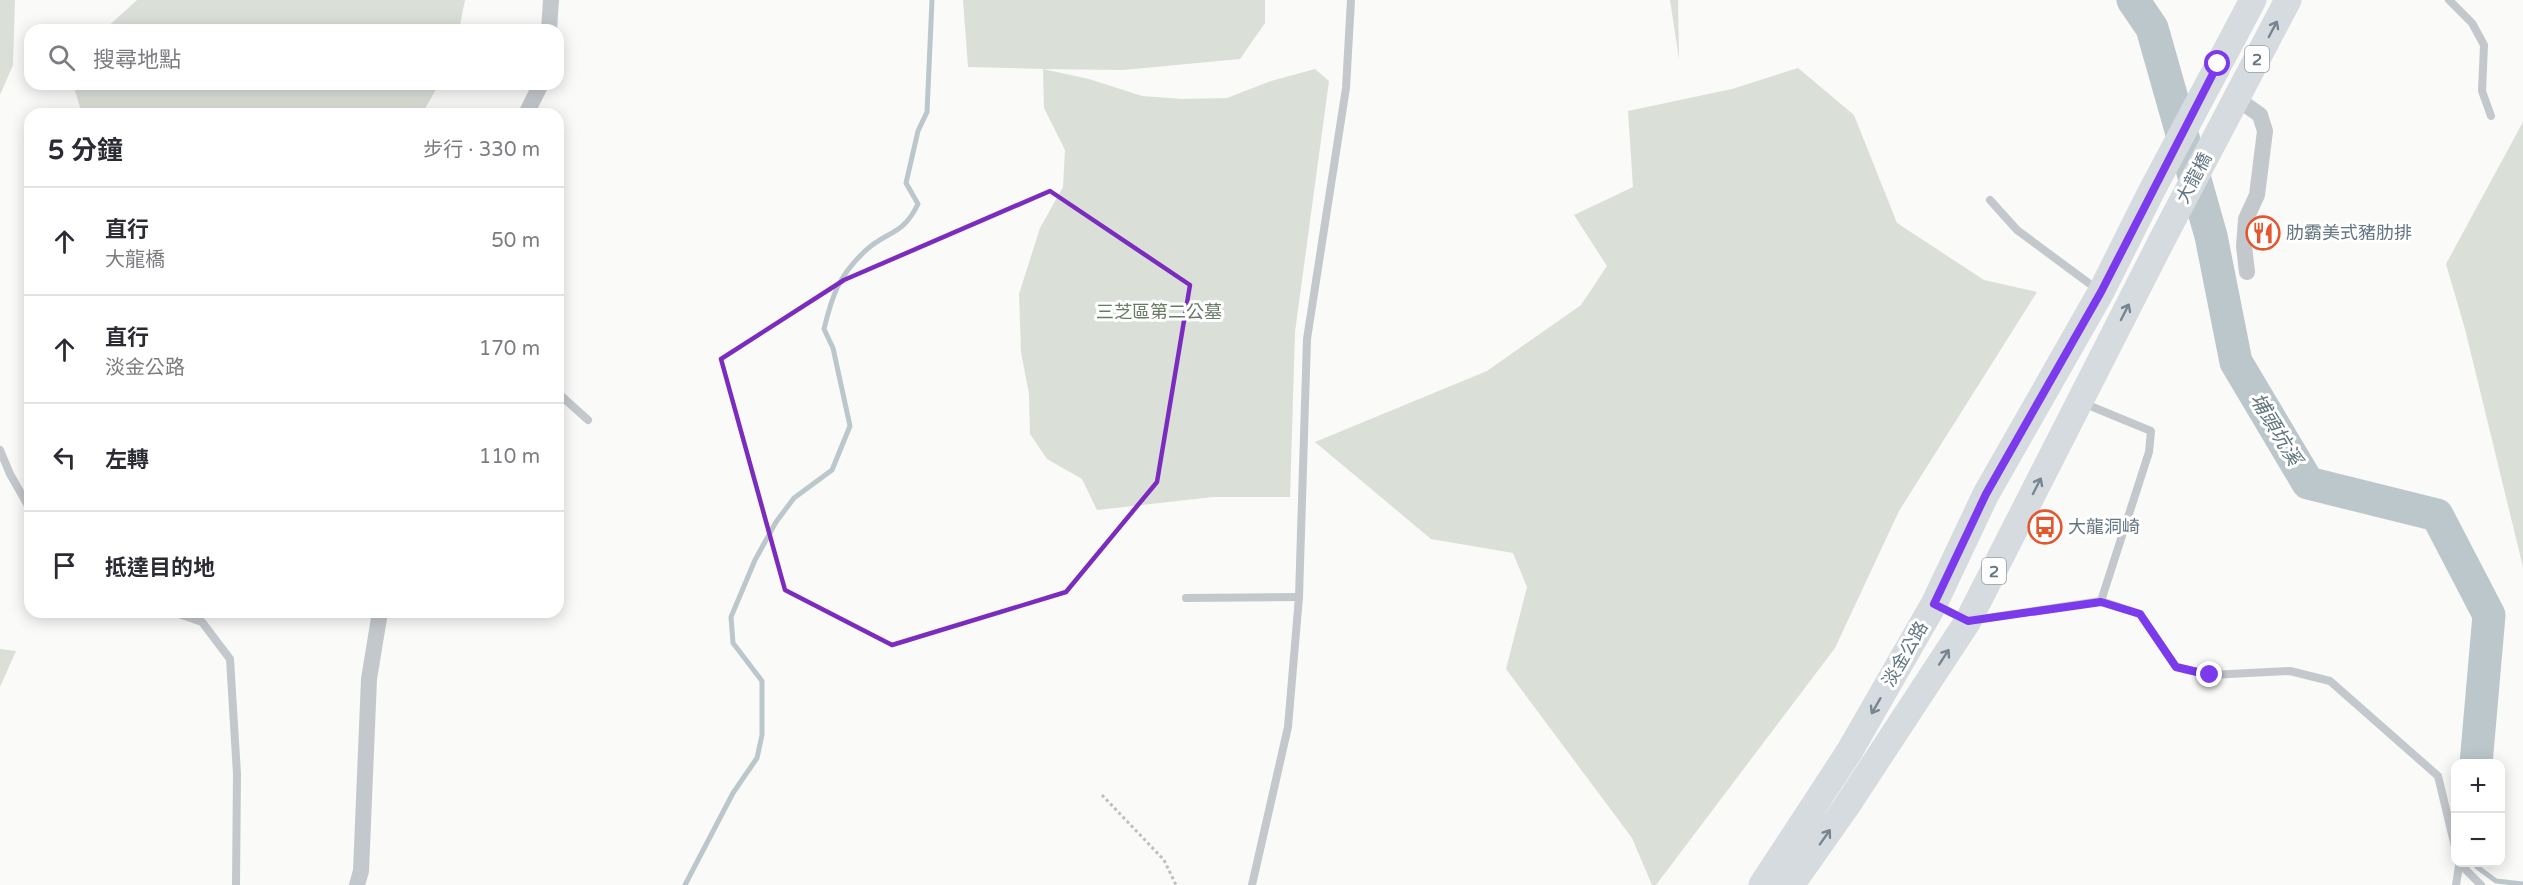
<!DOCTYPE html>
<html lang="zh-TW">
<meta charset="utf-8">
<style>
:root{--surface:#fff;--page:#f2f2f3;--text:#2b2b33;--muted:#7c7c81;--line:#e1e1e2}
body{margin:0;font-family:"Varela Round","Noto Sans TC",sans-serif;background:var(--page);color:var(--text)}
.controls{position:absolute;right:18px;bottom:18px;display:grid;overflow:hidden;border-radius:12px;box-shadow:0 3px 15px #0003}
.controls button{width:54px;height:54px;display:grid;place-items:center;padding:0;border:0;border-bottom:2px solid var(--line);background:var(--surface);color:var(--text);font:30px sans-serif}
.stop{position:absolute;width:18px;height:18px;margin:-14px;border:4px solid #7c3aed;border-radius:50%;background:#fff}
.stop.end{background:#7c3aed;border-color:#fff;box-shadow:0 2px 6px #0008}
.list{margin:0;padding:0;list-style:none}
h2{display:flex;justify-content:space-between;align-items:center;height:78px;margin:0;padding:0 24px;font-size:26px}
h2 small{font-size:20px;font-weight:400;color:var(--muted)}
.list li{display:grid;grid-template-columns:39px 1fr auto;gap:18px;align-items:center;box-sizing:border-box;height:108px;padding:0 24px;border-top:2px solid var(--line)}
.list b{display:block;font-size:22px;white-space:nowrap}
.list p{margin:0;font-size:20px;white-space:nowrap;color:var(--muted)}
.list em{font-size:20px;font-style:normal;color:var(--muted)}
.icon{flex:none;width:33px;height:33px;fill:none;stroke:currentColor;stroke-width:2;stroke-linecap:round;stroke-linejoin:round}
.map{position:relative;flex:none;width:2523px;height:885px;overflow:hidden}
.search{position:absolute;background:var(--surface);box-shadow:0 3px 15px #0003;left:24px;top:24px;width:540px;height:66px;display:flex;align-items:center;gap:15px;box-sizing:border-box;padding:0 21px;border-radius:18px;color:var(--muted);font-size:22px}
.panel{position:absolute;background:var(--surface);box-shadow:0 3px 15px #0003;left:24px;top:108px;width:540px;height:510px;border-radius:18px}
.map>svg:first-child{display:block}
.green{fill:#dadfd7}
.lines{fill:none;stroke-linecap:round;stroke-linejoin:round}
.stream{stroke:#bbc7cb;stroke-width:5}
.river{stroke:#bbc7cb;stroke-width:33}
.path{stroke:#bbbfc2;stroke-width:3;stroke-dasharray:3 3;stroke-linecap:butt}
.lane{stroke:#c3c8cc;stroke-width:8}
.street{stroke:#c3c8cc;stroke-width:16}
.primary{stroke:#d6dbdf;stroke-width:27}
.oneway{stroke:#768591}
.route{stroke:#7c3aed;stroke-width:8}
.marked{fill:none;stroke:#7b2cbf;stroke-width:4.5;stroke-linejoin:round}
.labels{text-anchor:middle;stroke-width:6;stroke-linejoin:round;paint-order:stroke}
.shield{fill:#fff;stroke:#939fa8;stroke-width:1.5}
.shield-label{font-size:16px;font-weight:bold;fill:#657683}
.street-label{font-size:18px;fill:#657683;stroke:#fff}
.poi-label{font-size:18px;fill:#657683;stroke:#fff;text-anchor:start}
.park-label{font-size:18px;fill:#687a64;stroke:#fff}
.water-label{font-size:20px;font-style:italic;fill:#60757c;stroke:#fff}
</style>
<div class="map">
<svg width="2523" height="885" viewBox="0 0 2523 885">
<rect width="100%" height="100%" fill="#fafaf8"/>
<g class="green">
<path d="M0,0H15L13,65L0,95Z"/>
<path d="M137,0H465L459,30H104Z"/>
<path d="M963,0H1265V23L1240,59L1123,70L1043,69L1089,79L1142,96L1182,99L1227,98L1271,81L1315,69L1329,81L1295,332L1290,497H1213L1097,510L1082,479L1047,459L1030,434L1029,394L1021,352L1019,294L1040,228L1063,187L1065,150L1044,108L1043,69L968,67Z"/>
<path d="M1670,0H1678L1679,59Z"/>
<path d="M1798,68L1854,115L1897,223L1984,280L2037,292L1899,511L1835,648L1656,885H1652L1632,838L1506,669L1527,587L1513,553L1431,539L1315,442L1487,371L1581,305L1607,266L1574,215L1633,187L1628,111L1732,89Z"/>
<path d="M73,84H439L422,114H82Z"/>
<path d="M2523,122V567L2465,329L2446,264Z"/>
<path d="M0,649L16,651L0,687Z"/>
</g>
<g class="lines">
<g class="stream">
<path d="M2476,862L2477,867L2496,881L2523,884"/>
<path d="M685,885L733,793L757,758L762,735V681L733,643L731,617L755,560L776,522L794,498L832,470L850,426L833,348L824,329C832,296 838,277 864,252C887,230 902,237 918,204L906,183L918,131L927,112L932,0"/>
</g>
<path class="river" d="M2133,0L2152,28L2211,236L2236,362L2308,483L2437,515L2489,615L2476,764"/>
<path class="path" d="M1102,795L1164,860L1176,885"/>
<g class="lane">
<path d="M2449,0L2472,23L2484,45L2482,91L2491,116"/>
<path d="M1990,200L2017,230L2098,290"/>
<path d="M558,393L588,420"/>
<path d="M2083,403L2151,431L2149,452L2101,601"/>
<path d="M0,450L10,474L30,509"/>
<path d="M1186,598L1299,597"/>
<path d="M1938,606L1968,621L2101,601L2140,614L2176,667L2210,675L2290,671L2330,681L2438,776L2456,851"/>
<path d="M173,612L202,622L230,659L237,774L236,885"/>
<path d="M2458,862L2481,885"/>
<path d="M1252,885L1288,727L1299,597L1307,339L1346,88L1351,0"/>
<path d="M2456,885L2459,866"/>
</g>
<g class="street">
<path d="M549,30L551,0"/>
<path d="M2236,98L2260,115L2265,131L2257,195L2246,219L2244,246L2247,272"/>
<path d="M526,114L541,84"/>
<path d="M357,885L361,871L369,679L380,612"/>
</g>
<g class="primary">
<path d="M1762,885L1849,752L1934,604L1986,494L2101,292L2151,192L2253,0"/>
<path d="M1791,885L1846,807L1968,621L2163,238L2288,0"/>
</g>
</g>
<defs><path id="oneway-shaft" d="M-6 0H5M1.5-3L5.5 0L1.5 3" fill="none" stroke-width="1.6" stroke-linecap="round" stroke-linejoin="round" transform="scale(1.5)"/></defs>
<g class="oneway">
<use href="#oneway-shaft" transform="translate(2273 29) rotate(-62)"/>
<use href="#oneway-shaft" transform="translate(2125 312) rotate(-63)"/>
<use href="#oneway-shaft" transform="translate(2037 486) rotate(-63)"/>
<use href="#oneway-shaft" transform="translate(1944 657) rotate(-57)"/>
<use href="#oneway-shaft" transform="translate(1876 706) rotate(120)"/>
<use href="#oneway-shaft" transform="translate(1825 837) rotate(-55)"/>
</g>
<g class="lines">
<path class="route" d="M2210,675L2176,667L2140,614L2101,602L1968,621L1934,604L1986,494L2101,292L2218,64"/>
</g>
<path class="marked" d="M1050,191L1190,285L1157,482L1066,592L892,645L785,590L721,359L844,280Z"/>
<defs>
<g id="restaurant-ring" transform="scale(1.725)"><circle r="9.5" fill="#fff" stroke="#e4572e" stroke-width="1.5"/><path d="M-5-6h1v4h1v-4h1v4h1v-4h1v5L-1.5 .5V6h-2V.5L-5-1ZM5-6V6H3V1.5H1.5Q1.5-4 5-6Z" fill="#e4572e"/></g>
<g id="bus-ring" transform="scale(1.725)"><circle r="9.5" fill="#fff" stroke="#e4572e" stroke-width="1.5"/><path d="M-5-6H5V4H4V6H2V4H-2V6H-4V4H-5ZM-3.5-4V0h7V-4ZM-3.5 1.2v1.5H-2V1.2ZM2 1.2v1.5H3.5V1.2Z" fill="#e4572e"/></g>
</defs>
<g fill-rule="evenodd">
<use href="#restaurant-ring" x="2263" y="233"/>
<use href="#bus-ring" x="2045" y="527"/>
</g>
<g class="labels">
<g class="shield">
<rect x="2245" y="46" width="24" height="26" rx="4.5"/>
<rect x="1982" y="558" width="24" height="26" rx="4.5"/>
</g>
<g class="shield-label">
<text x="2257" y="65">2</text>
<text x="1994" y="577">2</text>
</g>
<g class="street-label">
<text transform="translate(2194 178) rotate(-62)" y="6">大龍橋</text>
<text transform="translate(1905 654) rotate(-60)" y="6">淡金公路</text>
</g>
<g class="poi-label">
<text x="2286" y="239">肋霸美式豬肋排</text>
<text x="2068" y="533">大龍洞崎</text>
</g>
<g class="park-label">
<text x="1159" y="318">三芝區第二公墓</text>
</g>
<g class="water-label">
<text transform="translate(2276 429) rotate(59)" y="7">埔頭坑溪</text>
</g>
</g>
</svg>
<div class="controls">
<button>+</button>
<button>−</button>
</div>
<div class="stop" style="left:2218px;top:64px"></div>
<div class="stop end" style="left:2210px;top:675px"></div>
<div class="search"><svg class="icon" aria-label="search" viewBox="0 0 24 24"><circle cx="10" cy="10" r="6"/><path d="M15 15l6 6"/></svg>搜尋地點</div>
<section class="panel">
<h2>5 分鐘<small>步行 · 330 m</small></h2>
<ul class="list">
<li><svg class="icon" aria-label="ahead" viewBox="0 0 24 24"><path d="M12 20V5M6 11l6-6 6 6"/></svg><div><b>直行</b><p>大龍橋</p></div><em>50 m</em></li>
<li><svg class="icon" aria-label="ahead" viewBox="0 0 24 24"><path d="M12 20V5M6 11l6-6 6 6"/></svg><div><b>直行</b><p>淡金公路</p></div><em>170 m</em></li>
<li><svg class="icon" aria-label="left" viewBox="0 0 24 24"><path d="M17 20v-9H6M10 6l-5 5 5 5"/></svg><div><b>左轉</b></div><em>110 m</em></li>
<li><svg class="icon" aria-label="arrive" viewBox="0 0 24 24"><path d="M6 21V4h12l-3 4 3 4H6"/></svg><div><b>抵達目的地</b></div></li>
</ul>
</section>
</div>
